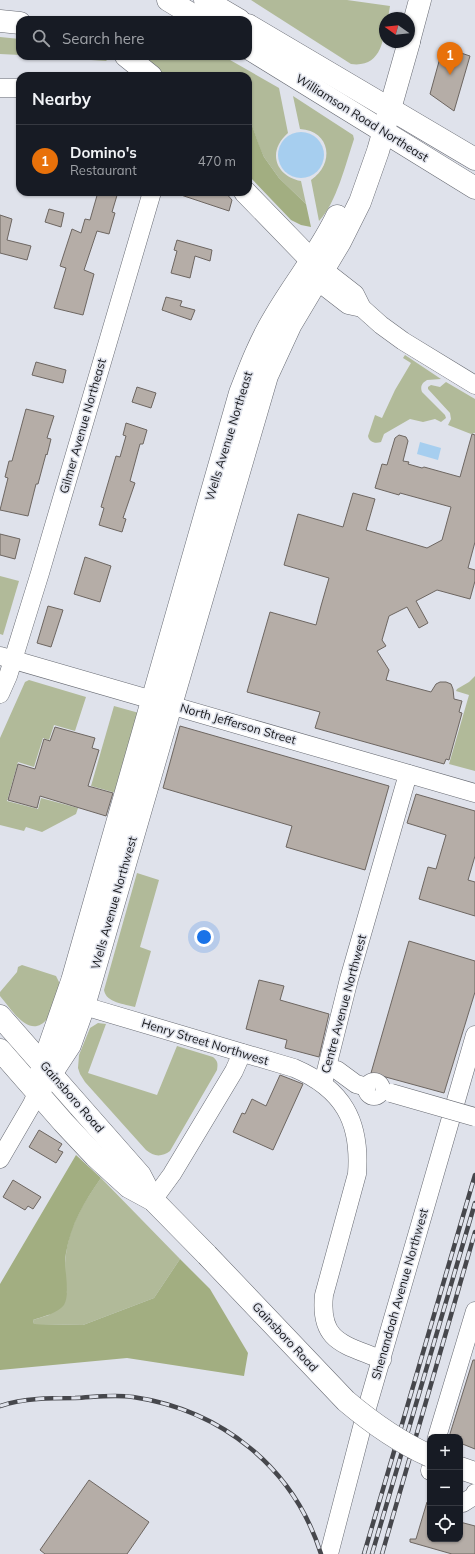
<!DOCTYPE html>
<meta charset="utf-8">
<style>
:root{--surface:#171b24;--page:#20242c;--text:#f1f3f6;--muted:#9ea1a6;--line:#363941;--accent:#b45309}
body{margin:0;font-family:Mulish,sans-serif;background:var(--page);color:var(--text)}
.controls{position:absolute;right:12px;bottom:12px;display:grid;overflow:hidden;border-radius:8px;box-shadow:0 1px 3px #0004}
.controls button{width:36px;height:36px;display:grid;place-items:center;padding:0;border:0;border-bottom:1px solid var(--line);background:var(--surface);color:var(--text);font:20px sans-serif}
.compass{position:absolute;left:379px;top:12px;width:36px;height:36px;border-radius:50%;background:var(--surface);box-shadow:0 1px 3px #0004;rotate:285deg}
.you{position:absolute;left:204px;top:937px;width:14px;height:14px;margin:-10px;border:3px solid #fff;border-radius:50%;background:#1a73e8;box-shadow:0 0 0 6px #1a73e833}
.badge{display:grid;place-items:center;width:26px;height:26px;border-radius:50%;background:var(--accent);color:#fff;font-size:13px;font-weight:700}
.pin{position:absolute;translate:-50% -33px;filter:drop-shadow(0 1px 2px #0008)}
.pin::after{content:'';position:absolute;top:21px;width:14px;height:12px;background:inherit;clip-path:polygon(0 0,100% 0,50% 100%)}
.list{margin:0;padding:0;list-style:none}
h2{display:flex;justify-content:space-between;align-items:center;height:52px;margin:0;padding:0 16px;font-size:17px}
h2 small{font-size:13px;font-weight:400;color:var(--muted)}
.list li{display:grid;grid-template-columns:26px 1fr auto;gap:12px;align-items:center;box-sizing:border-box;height:72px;padding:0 16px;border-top:1px solid var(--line)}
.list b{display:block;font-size:15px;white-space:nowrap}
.list p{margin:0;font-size:13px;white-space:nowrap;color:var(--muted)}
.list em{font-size:13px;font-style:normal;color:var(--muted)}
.icon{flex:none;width:22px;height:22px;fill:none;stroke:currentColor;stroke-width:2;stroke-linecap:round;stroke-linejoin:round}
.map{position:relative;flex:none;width:475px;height:1554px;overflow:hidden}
.search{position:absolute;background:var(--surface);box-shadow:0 1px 3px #0004;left:16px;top:16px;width:236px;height:44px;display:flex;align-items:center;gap:10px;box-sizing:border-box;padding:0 14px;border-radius:12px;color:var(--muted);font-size:15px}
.panel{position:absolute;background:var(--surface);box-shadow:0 1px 3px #0004;left:16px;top:72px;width:236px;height:124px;border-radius:12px}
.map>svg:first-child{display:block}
.green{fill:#b1ba99}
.forest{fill:#a2ae81}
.water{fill:#a6ceef}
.building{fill:#b5ada7;stroke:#6d6661}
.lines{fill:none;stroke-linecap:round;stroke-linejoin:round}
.minor-casing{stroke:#686b73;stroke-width:19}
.major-casing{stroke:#686b73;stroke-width:23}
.highway-casing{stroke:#686b73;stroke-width:23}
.minor{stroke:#fff;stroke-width:18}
.major{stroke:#fff;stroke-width:22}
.highway{stroke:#fff;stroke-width:22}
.rail-casing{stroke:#46474c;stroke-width:4.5}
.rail{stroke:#dfe2eb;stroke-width:3;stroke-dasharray:9;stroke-linecap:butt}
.minor-bridge-casing{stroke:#686b73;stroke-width:19;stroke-linecap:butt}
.major-bridge-casing{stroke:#686b73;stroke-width:23;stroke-linecap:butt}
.minor-bridge{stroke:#fff;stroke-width:18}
.major-bridge{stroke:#fff;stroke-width:22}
.labels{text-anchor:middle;stroke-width:3;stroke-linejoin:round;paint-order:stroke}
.street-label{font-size:12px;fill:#141518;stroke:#dfe2eb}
</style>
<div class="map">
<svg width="475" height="1554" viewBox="0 0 475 1554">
<rect width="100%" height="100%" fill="#dfe2eb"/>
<g class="green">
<path d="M251,0H347L390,6L388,18H385C385,41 380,68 351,64Z"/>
<path d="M0,37L20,39V55L0,54Z"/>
<path d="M33,56H107L110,57L106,61Z"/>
<path d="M144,56H223L279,88L288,133C267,151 275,176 301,181L306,204L279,178L264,157L259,146L248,114V76L162,75Z"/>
<path d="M293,96L353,135L354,139C346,163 336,204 319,221L311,180C335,164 331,131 300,129Z"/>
<path d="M405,355L441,379L427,380C422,383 420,386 422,392L445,415L446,418L441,422L435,419L423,422L410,419L384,434L381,442C375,444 369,442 368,436L375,415L382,418L395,390L411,363L403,358Z"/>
<path d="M446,382L475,399V433L471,434L448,425L451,419L450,413L428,389V387L431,385L440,387Z"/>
<path d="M0,576L19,581L3,635L0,634Z"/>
<path d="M475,676V771L449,764L469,695L456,691L457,689L469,682Z"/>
<path d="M29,680L86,697L75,731L54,725L49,740L43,738L34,767L18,762L7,801L38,809L41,798L78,808L76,814L42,832L26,827L24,831L0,825V738L25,682Z"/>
<path d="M114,706L139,713L116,793L91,786Z"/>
<path d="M137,873L159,880L140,947L151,951L135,1007C125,1004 106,1003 104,990Z"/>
<path d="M22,965L56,976L60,984L48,1018C30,1041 12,1010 0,996V992L17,972L18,967Z"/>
<path d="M98,1023L106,1024L88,1073L157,1095L177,1046L213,1057C218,1061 218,1064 217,1070L170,1151C162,1157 154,1157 146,1150L85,1082L80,1074L78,1068L79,1055L90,1028Z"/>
<path d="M101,1178L180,1259L154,1298L83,1325L34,1324L33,1320L49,1315L67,1292C60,1244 74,1216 101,1178Z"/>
</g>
<g class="forest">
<path d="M248,114L259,145L264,157L279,178L306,204L311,227L301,225L291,220L248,175Z"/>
<path d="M76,1155L101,1178C84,1202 71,1224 66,1253C63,1268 71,1293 64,1305C58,1313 42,1317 33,1320L34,1324L83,1325L154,1298L180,1259L210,1289L248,1353L244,1376L127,1358L0,1370V1284Z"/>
</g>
<g class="water">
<circle cx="301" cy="155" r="23"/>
<path d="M420,442L441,448L438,460L417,454Z"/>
</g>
<g class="building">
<path d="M443,47L470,56L454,111L430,94Z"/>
<path d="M98,192H118L112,212L115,213L109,234L97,231L84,270L94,274L83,315L54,308L66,268L60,266L72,229L81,233L85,219L90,220Z"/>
<path d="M178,192H225L232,200L229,211L178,194Z"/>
<path d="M49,209L64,213L61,227L45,222Z"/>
<path d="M0,215L12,219L7,240L31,246L27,260L0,253Z"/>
<path d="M177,240L212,250L210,261L195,256L190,278L171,273L177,251L174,250Z"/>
<path d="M166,297L182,301L180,306L195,310L191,320L162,310Z"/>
<path d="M36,362L66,370L63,383L32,375Z"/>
<path d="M137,387L156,393L151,408L132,402Z"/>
<path d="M26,409L54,416L47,438L51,439L47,455L46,454L38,484H36L28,516L0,510L8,478L5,477L9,461H12Z"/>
<path d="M126,423L147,430L143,444H140L130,481L135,483L123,518L126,519L122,532L99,525L104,508L101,507L116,456L120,457L126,436L123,435Z"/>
<path d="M472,434L475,435V542L468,568L475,570V581L470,599L437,590L416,601L428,623L419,628L407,607L389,616L382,640L386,646L377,651L389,670L386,680L431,692L436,684L440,682H446L451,684L453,689L454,699L462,701L459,712L462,713L449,760L446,759L444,764L315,728L320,712L247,692L270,612L316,625L321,606L329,578L284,565L298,514L343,527L353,493L375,499L366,530L427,548L442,540L451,507L400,493L399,495L375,488L382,464L387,465L395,438L399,435L406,437L408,441L403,461L409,462L408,464L422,468L424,467L460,477Z"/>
<path d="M0,534L20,539L15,559L0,555Z"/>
<path d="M85,557L111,566L100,602L74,594Z"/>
<path d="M48,606L63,610L51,647L37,643Z"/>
<path d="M180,726L389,786L365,870L286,847L292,826L163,788Z"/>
<path d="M55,727L95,738L92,748L99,750L88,786L113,793L106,816L40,796L37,808L8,800L18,764L35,769L44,739L50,741Z"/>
<path d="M416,794L475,811V856L468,880L475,882V916L419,899L428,867L436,869L446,835L407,823Z"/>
<path d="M409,941L475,961V992L444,1093L371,1073Z"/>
<path d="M259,980L284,986L280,1000L329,1014L319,1057L285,1048L287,1040L246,1029Z"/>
<path d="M280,1075L303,1084L273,1150L233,1132L242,1113L245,1114L252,1099L266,1106Z"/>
<path d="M39,1130L62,1144L58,1150L63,1152L56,1163L29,1147Z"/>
<path d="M13,1180L41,1197L33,1209L28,1206L25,1210L3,1197Z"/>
<path d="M473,1360H475V1449L460,1443V1437H449Z"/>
<path d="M89,1480L149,1522L127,1554H45L40,1550Z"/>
<path d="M427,1502H430V1539H460V1522L475,1526V1554H452L410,1542V1539H416Z"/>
</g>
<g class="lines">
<g class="minor-casing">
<g id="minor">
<path d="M0,88H20"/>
<path d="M314,262L355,294L362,308L381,325L403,341L475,385"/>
<path d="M317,281L348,305L362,308"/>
<path d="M0,656L475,793"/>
<path d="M0,694L8,676L40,573L152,192"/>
<path d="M84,1006L294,1068C343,1089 361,1121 357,1174L324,1295C319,1343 345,1344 382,1360"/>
<path d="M337,1070L356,1084L367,1087"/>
<circle cx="374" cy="1089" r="7"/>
<path d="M323,1083L349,979L408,774"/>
<path d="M0,1159L32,1104L37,1093"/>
<path d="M153,1200L172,1174L234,1071L242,1053"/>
<path d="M437,1437L475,1311"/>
<path d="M430,1470V1471"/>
<path d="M463,1503L474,1496L475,1493"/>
<path d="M329,1554L367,1408L475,1035"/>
</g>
</g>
<g class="major-casing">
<g id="major">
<path d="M168,0L201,20"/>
<path d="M205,0L239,20"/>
<path d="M248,25L475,159"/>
<path d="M409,41L420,0"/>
<path d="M248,48L475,188"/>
<path d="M0,1016L140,1175L153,1200"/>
<path d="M0,1050L63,1122L95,1156L129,1187L153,1200L207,1255"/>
<path d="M39,1081L43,1064L72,981L240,393C250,367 260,341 274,318C294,283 320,252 337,216"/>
<path d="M37,1093L51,1074L70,1045L84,1006L171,705L267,376L291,324L340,242L360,202L378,151L409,42"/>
<path d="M460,1468L475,1473"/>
</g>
</g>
<g class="highway-casing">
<g id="highway">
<path d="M0,21L20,23"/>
<path d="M126,56L151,76"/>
<path d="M245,192L311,260"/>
</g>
</g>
<use href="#minor" class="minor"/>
<use href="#major" class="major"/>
<use href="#highway" class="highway"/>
<g class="rail-casing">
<g id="rail">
<path d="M0,1406C24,1398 51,1398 75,1398C95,1397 114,1394 133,1397C222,1410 294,1468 321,1554"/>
<path d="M364,1554L475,1175"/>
<path d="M372,1554L475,1203"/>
<path d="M382,1554L475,1232"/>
</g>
</g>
<use href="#rail" class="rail"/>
<g class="minor-bridge-casing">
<path id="minor-bridge" d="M391,1093L475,1117"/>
</g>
<g class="major-bridge-casing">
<path id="major-bridge" d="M207,1255L346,1401C372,1423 399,1442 430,1456"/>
</g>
<use href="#minor-bridge" class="minor-bridge"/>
<use href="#major-bridge" class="major-bridge"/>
</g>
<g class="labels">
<g class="street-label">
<text transform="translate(362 118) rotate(32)" y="4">Williamson Road Northeast</text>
<text transform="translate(83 426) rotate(-74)" y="4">Gilmer Avenue Northeast</text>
<text transform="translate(229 436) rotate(-73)" y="4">Wells Avenue Northeast</text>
<text transform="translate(238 724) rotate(16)" y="4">North Jefferson Street</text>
<text transform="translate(114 903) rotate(-74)" y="4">Wells Avenue Northwest</text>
<text transform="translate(344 1004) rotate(-75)" y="4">Centre Avenue Northwest</text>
<text transform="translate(205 1042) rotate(17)" y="4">Henry Street Northwest</text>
<text transform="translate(72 1097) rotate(49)" y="4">Gainsboro Road</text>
<text transform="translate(400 1294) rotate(-74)" y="4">Shenandoah Avenue Northwest</text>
<text transform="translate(285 1337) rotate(47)" y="4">Gainsboro Road</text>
</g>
</g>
</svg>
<div class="controls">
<button>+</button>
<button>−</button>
<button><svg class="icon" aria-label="locate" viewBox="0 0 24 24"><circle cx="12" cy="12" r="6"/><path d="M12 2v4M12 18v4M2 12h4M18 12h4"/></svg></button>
</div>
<svg class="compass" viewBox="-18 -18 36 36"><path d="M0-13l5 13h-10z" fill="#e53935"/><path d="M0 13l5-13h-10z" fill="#9ea1a6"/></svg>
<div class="you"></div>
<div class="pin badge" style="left:450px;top:75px;background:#e8710a">1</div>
<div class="search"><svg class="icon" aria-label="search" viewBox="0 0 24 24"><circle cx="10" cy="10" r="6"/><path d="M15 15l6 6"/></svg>Search here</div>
<section class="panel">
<h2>Nearby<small></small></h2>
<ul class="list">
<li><span class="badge" style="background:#e8710a">1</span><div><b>Domino's</b><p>Restaurant</p></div><em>470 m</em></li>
</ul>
</section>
</div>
